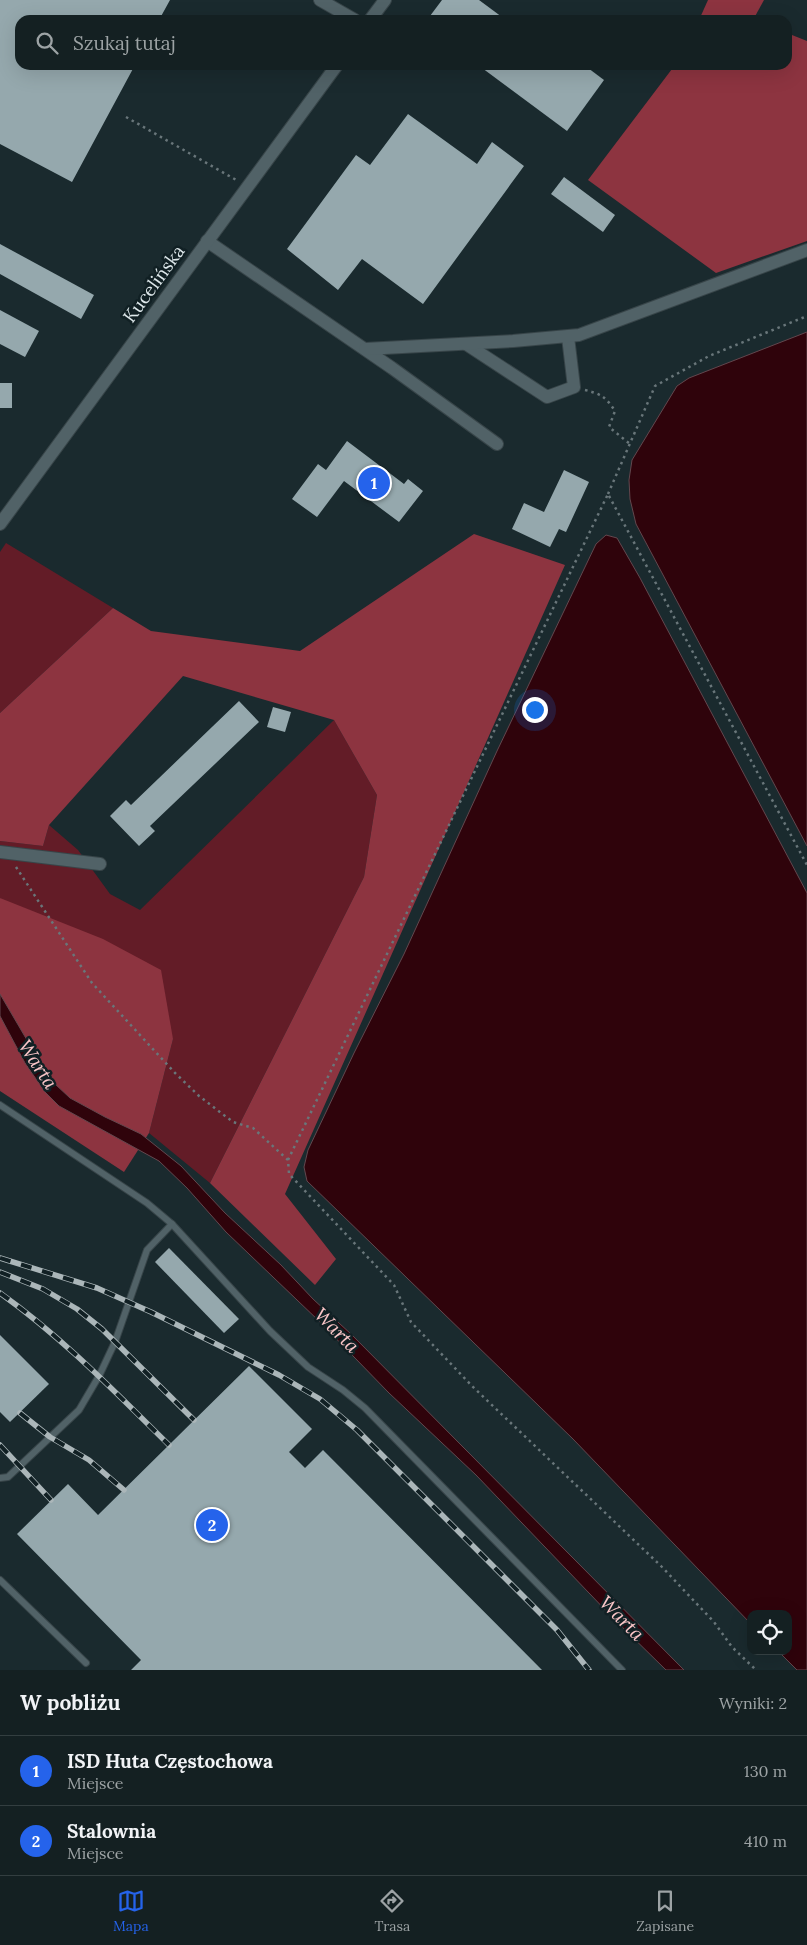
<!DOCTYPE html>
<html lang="pl">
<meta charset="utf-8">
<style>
:root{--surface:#142022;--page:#212d2f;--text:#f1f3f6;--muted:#9da3a5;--line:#333e40;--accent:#2563eb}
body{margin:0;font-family:Lora,serif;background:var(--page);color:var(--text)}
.controls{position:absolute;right:15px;bottom:15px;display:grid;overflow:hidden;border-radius:10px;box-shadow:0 5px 20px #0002}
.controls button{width:45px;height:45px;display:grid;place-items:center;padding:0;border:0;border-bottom:1px solid var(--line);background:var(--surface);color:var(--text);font:25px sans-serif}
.you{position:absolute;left:534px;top:709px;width:18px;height:18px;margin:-12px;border:4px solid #fff;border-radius:50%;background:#1a73e8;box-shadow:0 0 0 8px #1a73e833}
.badge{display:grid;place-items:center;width:32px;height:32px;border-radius:50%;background:var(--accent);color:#fff;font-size:16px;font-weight:700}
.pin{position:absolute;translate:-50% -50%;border:2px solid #fff;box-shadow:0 1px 5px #0006}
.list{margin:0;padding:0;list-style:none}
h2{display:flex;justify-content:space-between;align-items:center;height:65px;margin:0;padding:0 20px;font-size:21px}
h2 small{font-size:16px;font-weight:400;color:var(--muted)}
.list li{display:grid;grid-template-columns:32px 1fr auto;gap:15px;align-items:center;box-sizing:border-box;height:70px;padding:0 20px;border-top:1px solid var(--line)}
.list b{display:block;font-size:19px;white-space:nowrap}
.list p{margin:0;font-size:16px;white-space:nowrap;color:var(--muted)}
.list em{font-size:16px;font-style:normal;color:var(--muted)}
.icon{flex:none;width:28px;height:28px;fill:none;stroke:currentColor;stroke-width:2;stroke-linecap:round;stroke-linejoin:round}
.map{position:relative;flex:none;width:807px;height:1670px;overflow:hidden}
.search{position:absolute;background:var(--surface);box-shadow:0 5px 20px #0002;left:15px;right:15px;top:15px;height:55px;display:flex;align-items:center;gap:12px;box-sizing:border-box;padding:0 18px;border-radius:15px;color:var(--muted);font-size:19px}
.sheet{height:205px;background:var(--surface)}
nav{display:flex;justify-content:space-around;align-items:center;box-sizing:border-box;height:70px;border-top:1px solid var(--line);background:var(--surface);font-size:14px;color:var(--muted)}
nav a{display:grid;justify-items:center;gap:2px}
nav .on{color:var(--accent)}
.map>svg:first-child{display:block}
.green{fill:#631c27}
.forest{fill:#8d3440}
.water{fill:#2f030b;stroke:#63474e}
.building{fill:#95a8ad}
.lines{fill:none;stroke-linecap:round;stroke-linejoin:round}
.lane-casing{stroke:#384549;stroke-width:8}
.street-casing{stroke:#384549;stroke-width:14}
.path{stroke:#69767a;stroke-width:2.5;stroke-dasharray:2.5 4;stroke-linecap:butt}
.lane{stroke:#516267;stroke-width:6}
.street{stroke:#516267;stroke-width:12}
.rail-casing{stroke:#abb6b9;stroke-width:5.5}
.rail{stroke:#112024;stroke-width:4;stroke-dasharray:11;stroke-linecap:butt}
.labels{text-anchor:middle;stroke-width:5;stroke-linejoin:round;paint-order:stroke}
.street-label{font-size:18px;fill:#dde7ea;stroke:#112024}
.water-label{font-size:19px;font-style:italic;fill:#fcc7c9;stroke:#112024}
</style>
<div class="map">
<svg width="807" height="1670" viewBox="0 0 807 1670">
<rect width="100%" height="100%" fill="#1a2a2e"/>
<g class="green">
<path d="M6,543L113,608L0,713V552Z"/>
<path d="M334,720L377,795L364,877L210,1183L149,1133L173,1039L0,898V841L43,846L49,825L78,850L110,894L140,910Z"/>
</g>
<g class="forest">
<path d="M708,0H764L753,20H699Z"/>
<path d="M787,33L807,41V241L716,273L588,180L675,65H787Z"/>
<path d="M474,534L565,565L285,1194L336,1259L315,1285L210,1183L364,877L377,795L334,720L183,676L49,825L43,846L0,841V713L113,608L151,631L300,651Z"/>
<path d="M0,898L103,939L161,970L173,1039L149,1133L124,1172L0,1091Z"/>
</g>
<g class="water">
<path d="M807,332V846L636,524L630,499L629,480L632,460L677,386L689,378Z"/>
<path d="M606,535L617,538L640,578L807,893V1670H797L778,1651H788V1614H751V1624L573,1439L307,1181L304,1167L308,1150L354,1053L404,954L497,751L596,544Z"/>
<path d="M0,994L34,1052L55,1084L70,1098L105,1117L141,1134L181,1166L225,1213L281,1265L313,1299L352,1335L684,1670H666L612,1617L476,1475L389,1393L320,1322L226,1232L187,1188L159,1161L59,1106L45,1092L25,1063L0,1016Z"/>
</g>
<g class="building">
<path d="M0,0H170L159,20H20V65H135L72,182L0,144Z"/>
<path d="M442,0H479L506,20H427Z"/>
<path d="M478,65H584L604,80L567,131Z"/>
<path d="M408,114L477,164L492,142L524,166L423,304L362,259L338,290L287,249L356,155L370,165Z"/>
<path d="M564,177L615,215L603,232L551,194Z"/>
<path d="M0,244L94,295L81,319L0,274Z"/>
<path d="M0,310L39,331L25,357L0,344Z"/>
<rect x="0" y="383" width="12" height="25"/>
<path d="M347,441L404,484L408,479L423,491L399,522L344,481L317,517L292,499L318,464L326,470Z"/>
<path d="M564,470L589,482L566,532L559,529L550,547L512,529L524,503L544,512Z"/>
<path d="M239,701L259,722L150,826L155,831L139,846L110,816L126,800L131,805Z"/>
<path d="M273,707L291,712L285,732L267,727Z"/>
<path d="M169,1248L239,1319L224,1333L155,1262Z"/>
<path d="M0,1335L49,1384L10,1422L0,1412Z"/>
<path d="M249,1366L312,1429L289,1452L305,1468L323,1450L542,1670H131L141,1660L17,1534L68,1484L98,1515Z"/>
</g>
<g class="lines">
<g class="lane-casing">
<g id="lane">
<path d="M0,1105L147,1203L172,1224L270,1331L308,1367L343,1390L365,1408L622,1670"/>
<path d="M0,1478L8,1477L79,1410L99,1376L115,1342L147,1250L172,1224"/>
<path d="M0,1580L86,1663"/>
</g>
</g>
<g class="street-casing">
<g id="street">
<path d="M320,0L355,20"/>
<path d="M370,20L385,0"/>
<path d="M207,241L392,368L497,444"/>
<path d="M466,344L547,397L574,387L568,337"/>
<path d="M365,349L513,341L579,335L807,250"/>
<path d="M0,524L337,65"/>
<path d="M0,852L100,864"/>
</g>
</g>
<g class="path">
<path d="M126,117L238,181"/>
<path d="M585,390C601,394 606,397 615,411L609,427L630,444"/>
<path d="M608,494L655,386L709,356L807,316"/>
<path d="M16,867L92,983L175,1073L199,1096L233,1122L253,1128L288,1160L289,1174L394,1285L411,1322L472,1386L661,1566L714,1622L732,1647L756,1670"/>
<path d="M288,1160L608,494L807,865"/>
</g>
<use href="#lane" class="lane"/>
<use href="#street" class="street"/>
<g class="rail-casing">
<g id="rail">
<path d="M0,1258L97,1288L151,1312L279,1375L320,1399L357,1430L557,1630L589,1670"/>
<path d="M0,1272L43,1289L77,1309L102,1329L194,1420"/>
<path d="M0,1293C62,1337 115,1392 169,1445"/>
<path d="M20,1413L50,1437L89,1460L124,1490"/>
<path d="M0,1445L51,1500"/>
</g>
</g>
<use href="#rail" class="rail"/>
</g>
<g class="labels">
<g class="street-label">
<text transform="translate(154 284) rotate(-54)" y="6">Kucelińska</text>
</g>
<g class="water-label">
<text transform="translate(38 1064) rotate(57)" y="7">Warta</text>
<text transform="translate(337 1330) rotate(45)" y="7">Warta</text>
<text transform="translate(622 1618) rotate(45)" y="7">Warta</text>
</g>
</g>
</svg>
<div class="controls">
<button><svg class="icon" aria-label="locate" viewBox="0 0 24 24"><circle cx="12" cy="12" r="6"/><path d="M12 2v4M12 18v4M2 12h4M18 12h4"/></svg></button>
</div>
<div class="you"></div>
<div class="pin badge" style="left:374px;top:483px">1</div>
<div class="pin badge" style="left:212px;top:1525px">2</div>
<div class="search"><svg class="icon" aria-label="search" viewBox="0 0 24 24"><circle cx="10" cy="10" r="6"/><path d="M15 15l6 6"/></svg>Szukaj tutaj</div>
</div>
<section class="sheet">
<h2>W pobliżu<small>Wyniki: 2</small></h2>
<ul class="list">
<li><span class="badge">1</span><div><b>ISD Huta Częstochowa</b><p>Miejsce</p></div><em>130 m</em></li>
<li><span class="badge">2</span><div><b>Stalownia</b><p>Miejsce</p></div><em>410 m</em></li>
</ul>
</section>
<nav>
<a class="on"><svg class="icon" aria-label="map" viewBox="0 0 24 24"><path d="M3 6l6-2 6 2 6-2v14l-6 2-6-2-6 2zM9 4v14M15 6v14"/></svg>Mapa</a>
<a><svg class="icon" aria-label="directions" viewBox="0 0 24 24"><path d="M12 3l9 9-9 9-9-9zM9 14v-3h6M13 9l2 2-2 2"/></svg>Trasa</a>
<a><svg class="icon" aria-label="saved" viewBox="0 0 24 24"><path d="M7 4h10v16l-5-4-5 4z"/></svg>Zapisane</a>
</nav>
